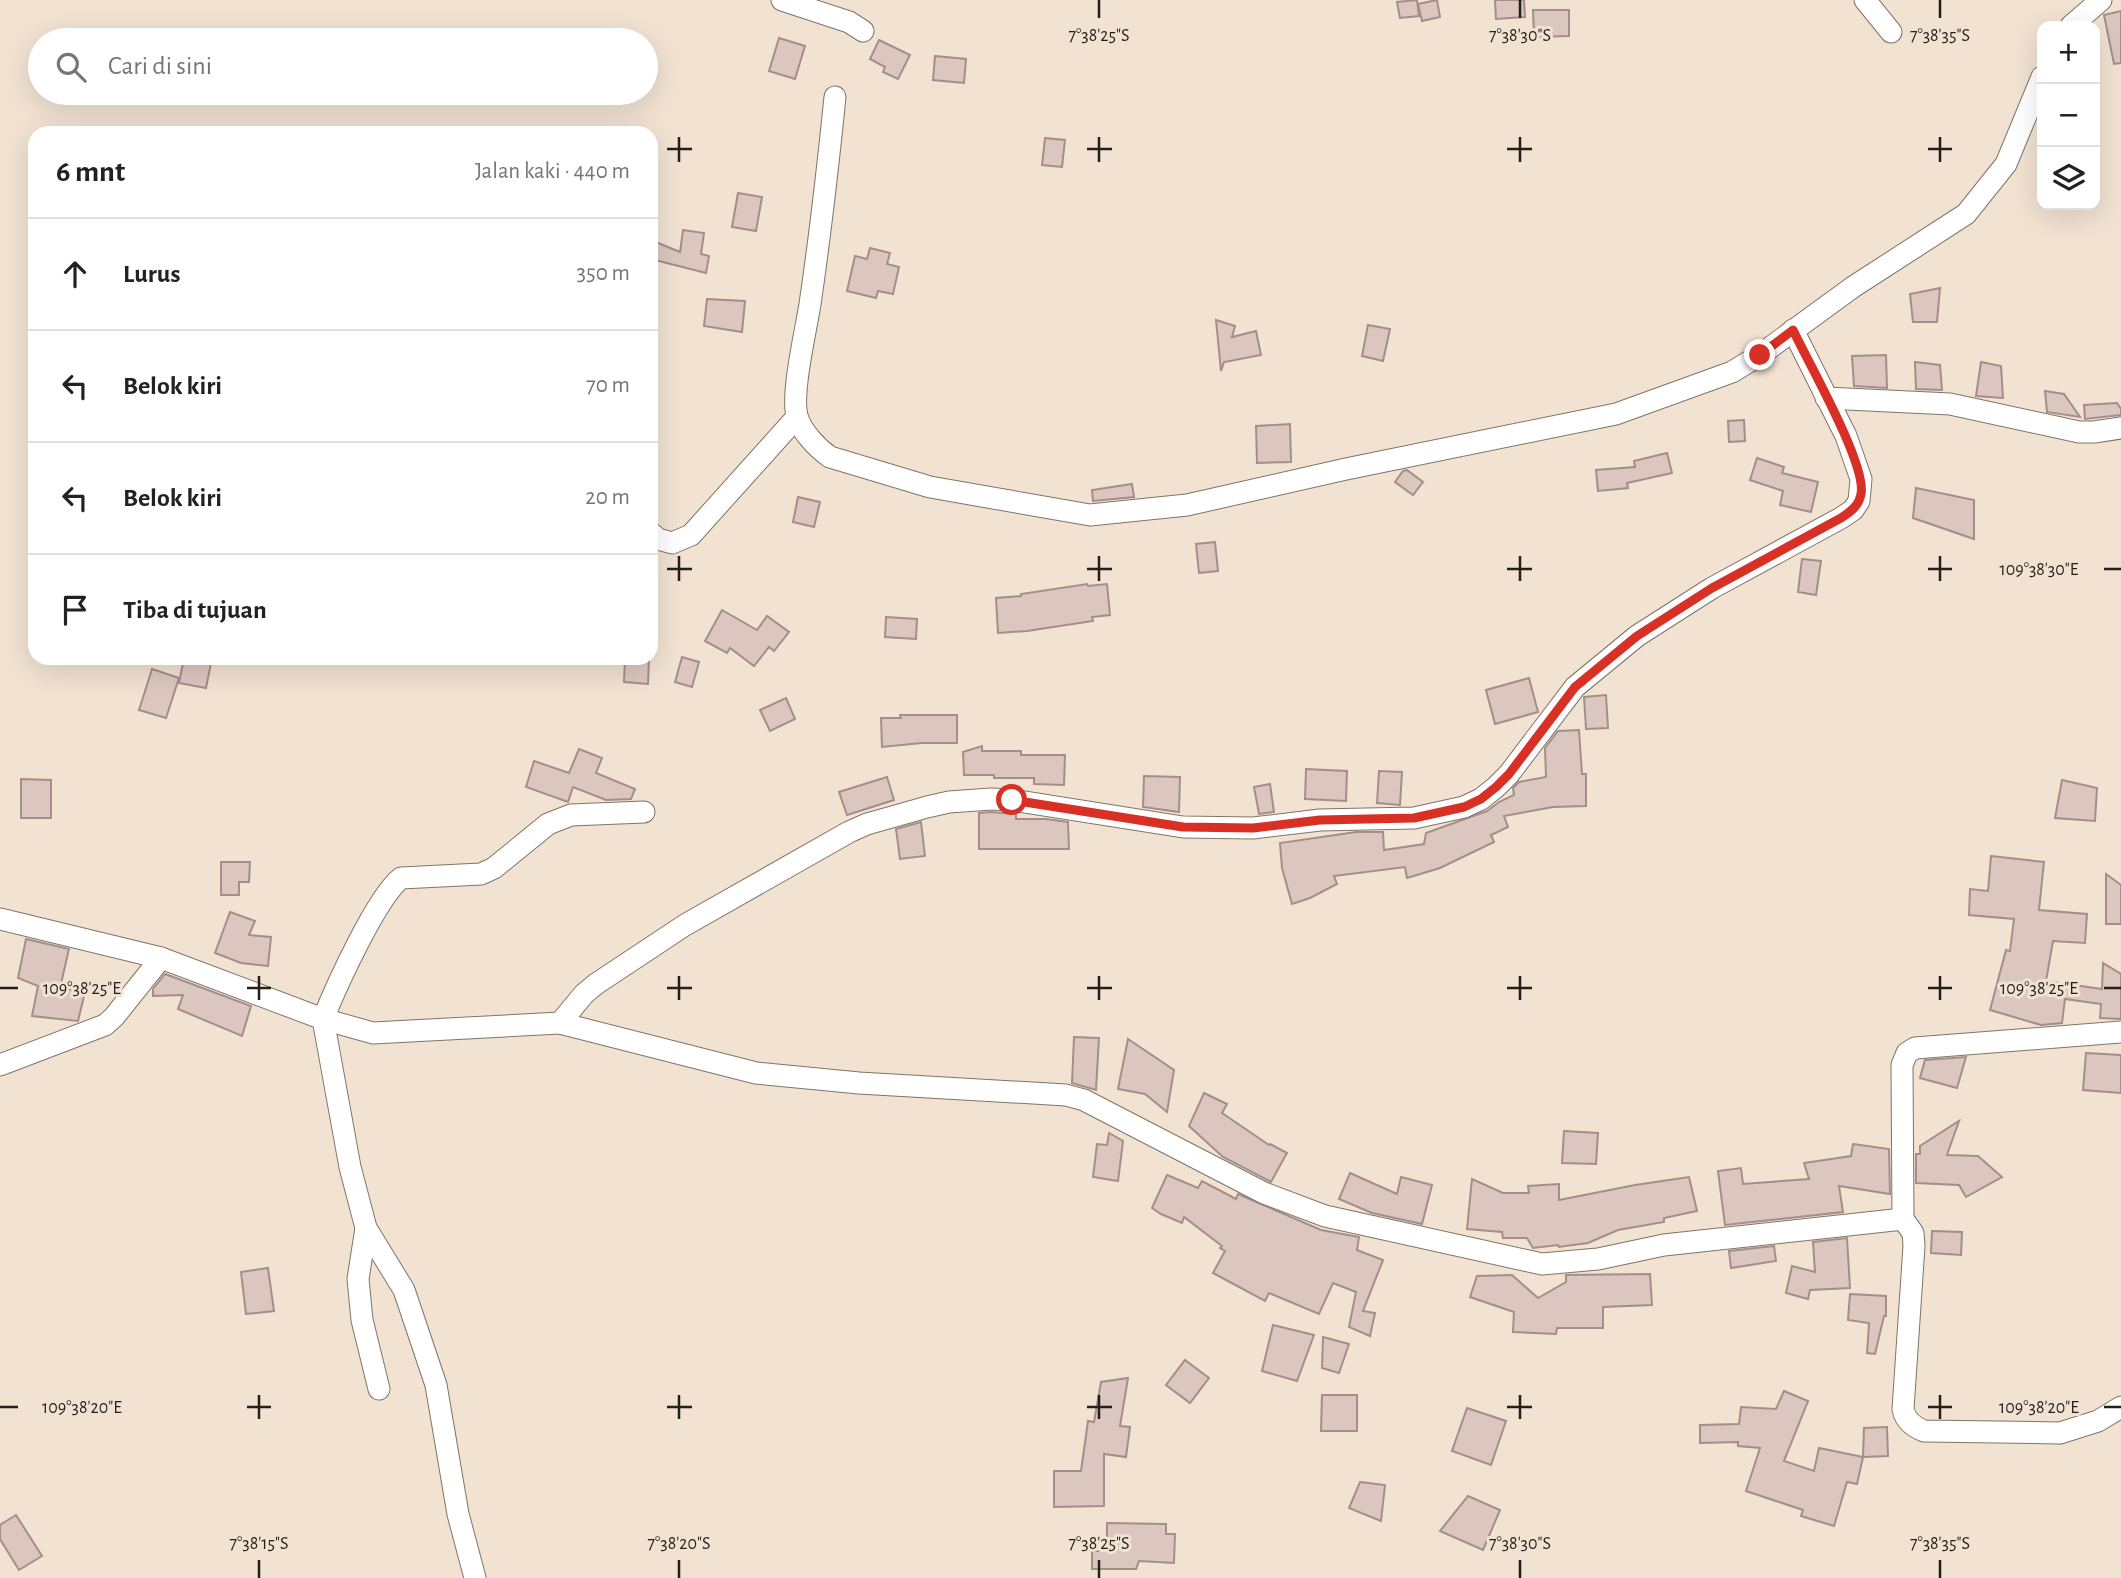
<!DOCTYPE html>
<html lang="id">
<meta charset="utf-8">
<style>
:root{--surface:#fff;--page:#f6f6f6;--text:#222;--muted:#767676;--line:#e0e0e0}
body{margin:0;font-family:"Alegreya Sans",sans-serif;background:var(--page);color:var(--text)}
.controls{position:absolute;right:21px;top:21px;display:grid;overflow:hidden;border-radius:14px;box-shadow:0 7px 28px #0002}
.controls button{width:63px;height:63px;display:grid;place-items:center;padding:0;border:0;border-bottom:2px solid var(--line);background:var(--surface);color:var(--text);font:35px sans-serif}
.stop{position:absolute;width:21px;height:21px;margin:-16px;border:5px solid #d93025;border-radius:50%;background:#fff}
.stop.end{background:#d93025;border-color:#fff;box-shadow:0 2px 7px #0008}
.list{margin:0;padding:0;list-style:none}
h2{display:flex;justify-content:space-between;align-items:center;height:91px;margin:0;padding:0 28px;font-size:30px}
h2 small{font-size:23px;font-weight:400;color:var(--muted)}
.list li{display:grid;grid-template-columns:46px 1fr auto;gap:21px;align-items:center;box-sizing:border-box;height:112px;padding:0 28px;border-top:2px solid var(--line)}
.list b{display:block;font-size:26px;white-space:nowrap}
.list em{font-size:23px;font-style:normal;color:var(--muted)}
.icon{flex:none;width:38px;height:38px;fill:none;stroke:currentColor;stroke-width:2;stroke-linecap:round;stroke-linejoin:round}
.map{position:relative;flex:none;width:2121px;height:1578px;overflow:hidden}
.search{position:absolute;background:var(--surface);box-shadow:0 7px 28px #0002;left:28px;top:28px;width:630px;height:77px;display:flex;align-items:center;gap:18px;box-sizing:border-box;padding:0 24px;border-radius:38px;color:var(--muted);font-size:26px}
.panel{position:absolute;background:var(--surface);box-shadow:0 7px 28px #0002;left:28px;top:126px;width:630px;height:539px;border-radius:21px}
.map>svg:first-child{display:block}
.building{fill:#dcc6c0;stroke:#a38f88;stroke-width:2}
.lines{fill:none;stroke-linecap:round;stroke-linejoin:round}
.street-casing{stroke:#817466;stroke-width:23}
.street{stroke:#fff;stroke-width:21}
.route{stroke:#d93025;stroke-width:9}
.ticks{fill:none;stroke:#241f19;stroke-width:2.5}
.ticks-label{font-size:18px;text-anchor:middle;fill:#241f19;stroke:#f1e2d2;stroke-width:6;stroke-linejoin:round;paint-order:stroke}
</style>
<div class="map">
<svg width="2121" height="1578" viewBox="0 0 2121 1578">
<rect width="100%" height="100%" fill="#f1e2d2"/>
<g class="building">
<path d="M1417,0L1419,16L1400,18L1397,2Z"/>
<path d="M1437,0L1440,17L1422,21L1418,4Z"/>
<path d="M1495,0H1524L1525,17L1496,19Z"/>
<path d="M1533,10H1569V36L1534,37Z"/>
<path d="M2121,11V63L2114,64L2104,15Z"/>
<path d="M779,38L805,46L795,79L769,71Z"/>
<path d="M879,40L910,55L898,79L883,72L885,67L870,59Z"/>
<path d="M935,56L966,59L964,83L933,80Z"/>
<path d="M1045,138L1065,140L1062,167L1042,165Z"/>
<path d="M738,193L762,197L756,231L732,227Z"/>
<path d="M683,230L704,233L701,254L709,256L706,273L651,259V240L680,252Z"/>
<path d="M870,248L890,253L887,264L899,267L893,294L878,291L876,298L847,291L855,256L867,259Z"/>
<path d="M1940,288L1937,322H1913L1910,294Z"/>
<path d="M707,299L745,301L742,332L704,326Z"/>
<path d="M1216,320L1235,326L1232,337L1256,331L1261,355L1224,362L1221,371Z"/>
<path d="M1368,325L1390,329L1383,361L1362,356Z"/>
<path d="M1886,355L1887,388L1854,386L1852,356Z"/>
<path d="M1915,362L1940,365L1942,390L1916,389Z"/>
<path d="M1981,362L2001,366L2003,398L1976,396Z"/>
<path d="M2045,391L2064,394L2080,417L2047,412Z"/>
<path d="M2117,403L2121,409V415L2085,419L2084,405Z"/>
<path d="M1744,420L1745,441L1729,442L1728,421Z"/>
<path d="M1290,424L1291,462L1257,463L1256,426Z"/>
<path d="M1667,453L1672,473L1627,483L1628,488L1598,491L1596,470L1635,467L1634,461Z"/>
<path d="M1757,458L1784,467L1782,473L1818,482L1811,512L1780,505L1783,491L1750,480Z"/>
<path d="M1407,470L1423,482L1413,495L1395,482L1403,471Z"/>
<path d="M1132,484L1134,497L1093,501L1092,490Z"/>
<path d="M1916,488L1974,500V539L1913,518Z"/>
<path d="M798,497L820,502L814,527L793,522Z"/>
<path d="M1215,542L1218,571L1199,573L1196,544Z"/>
<path d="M1802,559L1821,561L1816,595L1798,592Z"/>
<path d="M1087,584L1088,586L1107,584L1110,615L1092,617L1093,621L1027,631L998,633L996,598L1021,596V594Z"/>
<path d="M722,610L757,630L767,616L789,632L774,651L769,647L754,666L730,648L727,653L705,641Z"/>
<path d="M886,617L917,619L916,639L885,637Z"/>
<path d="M682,657L699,662L692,687L675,682Z"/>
<path d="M184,658H212L206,688L179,683Z"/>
<path d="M625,658H649L648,684L624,682Z"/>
<path d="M152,669L179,678L166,718L139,710Z"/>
<path d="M1529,678L1538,712L1495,724L1486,690Z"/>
<path d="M1606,695L1608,728L1586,729L1584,697Z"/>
<path d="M786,698L795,719L770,731L760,710Z"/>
<path d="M900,715H957V743H922L882,747L881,718H901Z"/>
<path d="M1579,730L1582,774H1586V806L1553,807L1504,816L1508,827L1491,835L1494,842L1440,868L1407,878L1405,867L1334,876L1337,884L1310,898L1292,904L1282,868L1280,843L1356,832H1383L1384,850L1424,844L1426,833L1487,811L1499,802L1514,795L1513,788L1519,782L1546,777L1545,748L1558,731Z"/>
<path d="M982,746V751H1021V755H1065L1064,785L1034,784V778H994V775H964L963,752Z"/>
<path d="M579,749L602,758L596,773L635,789L631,799L606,800L573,787L568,802L526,787L534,761L569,773Z"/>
<path d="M1306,769L1347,771L1346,801L1305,799Z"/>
<path d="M1379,771L1402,772L1400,805L1377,803Z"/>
<path d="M1144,776L1180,777L1179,812L1143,807Z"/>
<path d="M887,777L894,800L847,815L839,792Z"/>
<path d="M21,779L51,780V818H21Z"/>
<path d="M2062,780L2097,788L2095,821L2055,818Z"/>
<path d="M1270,784L1274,812L1259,814L1254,787Z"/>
<path d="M991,812L1016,814V819H1046L1068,822L1069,849H979V813Z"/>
<path d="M921,822L925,856L900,859L896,829Z"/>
<path d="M1991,856L2044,862L2039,910L2087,914L2085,943L2053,941L2046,981L2102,989L2103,963L2121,974V1019L2100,1018L2101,1004L2065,999L2062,1023L2041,1025L1990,1010L2006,950L2010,951L2014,919L1969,915L1970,889L1988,891Z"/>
<path d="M221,862H250L249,882H239V895H221Z"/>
<path d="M2106,874L2121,885V924H2106Z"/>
<path d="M230,912L255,921L249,935L271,937L268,966L241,963L215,953Z"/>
<path d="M26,939L69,949L60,988L85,992L78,1021L32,1016L38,986L18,978Z"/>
<path d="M165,974L251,1006L242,1036L178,1009L183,995L153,996V989Z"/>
<path d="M1074,1037L1099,1038L1096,1090L1072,1083Z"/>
<path d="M1128,1039L1174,1070L1167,1112L1145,1094L1118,1089Z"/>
<path d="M2086,1053L2121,1055V1093L2083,1090Z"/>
<path d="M1966,1057L1957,1088L1920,1078L1925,1060Z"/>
<path d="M1204,1093L1227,1104L1222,1113L1269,1145L1270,1144L1287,1153L1271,1182L1223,1157L1189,1126Z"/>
<path d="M1959,1121L1947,1155L1978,1156L2002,1177L1966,1197L1959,1185L1916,1183V1154H1920V1146Z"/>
<path d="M1564,1131L1598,1133L1596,1164L1562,1163Z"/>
<path d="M1109,1133L1123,1141L1118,1181L1093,1177L1097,1144L1107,1145Z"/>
<path d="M1853,1144L1889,1149L1890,1194L1839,1186L1843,1212L1725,1225L1718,1171L1741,1168L1743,1184L1809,1179L1804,1163L1851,1156Z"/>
<path d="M1350,1173L1397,1194L1401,1177L1432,1185L1422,1224L1372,1213L1339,1199Z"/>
<path d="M1167,1175L1198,1188L1202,1181L1236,1199L1238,1194L1321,1230L1359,1237L1357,1250L1383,1260L1363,1311L1375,1313L1370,1336L1349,1327L1356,1292L1333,1283L1319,1314L1269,1293L1265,1301L1213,1273L1225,1251L1220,1248L1222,1246L1184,1217L1182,1223L1161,1214L1152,1208Z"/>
<path d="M1689,1177L1697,1211L1664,1218V1222L1618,1230L1588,1243L1559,1247L1558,1245L1533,1248L1527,1238H1503L1502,1232L1467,1229L1472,1179L1503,1193H1529L1528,1186L1559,1184V1200L1635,1185Z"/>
<path d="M1932,1231L1962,1232L1961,1255L1931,1253Z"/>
<path d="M1847,1238L1850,1288L1810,1290L1808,1299L1786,1293L1792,1266L1815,1272L1813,1242Z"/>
<path d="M1774,1246L1776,1261L1731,1268L1729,1251Z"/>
<path d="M268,1268L274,1311L246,1314L241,1272Z"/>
<path d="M1650,1274L1652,1305L1603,1307V1328H1557L1556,1334L1513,1332L1514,1312L1470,1297L1477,1276L1512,1275L1538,1298L1566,1282V1275Z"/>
<path d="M1850,1294L1886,1296V1316H1884L1875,1354L1867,1353L1869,1323L1848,1320Z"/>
<path d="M1273,1325L1314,1335L1297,1381L1262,1371Z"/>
<path d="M1323,1337L1349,1344L1339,1373L1322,1368Z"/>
<path d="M1185,1360L1209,1378L1190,1403L1166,1385Z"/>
<path d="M1128,1378L1120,1426L1130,1427L1126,1457L1104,1454V1506L1054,1507V1471H1081L1088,1421L1094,1422L1101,1382Z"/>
<path d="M1784,1391L1808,1401L1784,1461L1814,1471L1819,1448L1863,1457L1857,1484L1847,1482L1834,1526L1801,1516L1803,1510L1746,1491L1760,1448L1738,1446V1442L1700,1443V1425L1739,1424L1741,1407L1776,1409Z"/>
<path d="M1322,1395H1357V1431H1321Z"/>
<path d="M1467,1408L1506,1421L1491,1465L1452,1451Z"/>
<path d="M1887,1427L1888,1456L1863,1457L1864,1428Z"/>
<path d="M1360,1482L1385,1485L1381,1521L1349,1508Z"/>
<path d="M1468,1496L1500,1510L1483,1550L1440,1531Z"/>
<path d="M16,1515L42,1556L19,1570L0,1539V1525Z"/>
<path d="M1107,1523L1166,1524V1534H1175L1174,1563L1139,1561L1136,1569H1092V1551H1107Z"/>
</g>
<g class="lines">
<g class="street-casing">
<g id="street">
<path d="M782,0L849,22L863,31"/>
<path d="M1865,0L1891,32"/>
<path d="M2071,26L2101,0"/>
<path d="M835,97C828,166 820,236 810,304C806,330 791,393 797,416C801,431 817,448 830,457L930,487L1090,515L1187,505L1346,469L1616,414L1732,372L1760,355L1853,287L1966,214L2006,164L2042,77"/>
<path d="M1826,398L1950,404L2079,432H2094L2121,428"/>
<path d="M651,533L658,539L672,543L691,535L797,417"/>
<path d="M0,919L161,958L323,1019L373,1033L560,1023L756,1073L859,1083L1066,1095L1084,1100L1264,1193L1325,1216L1542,1264L1598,1259L1664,1245L1903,1219"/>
<path d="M560,1023L584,994L596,984L685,925L849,832L867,824L927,807L949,802L991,799L1012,800L1183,827L1253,828L1320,820L1414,818L1464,807L1481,799L1496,787L1509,774L1575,687L1637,636L1712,588L1841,518L1853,510L1859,501L1861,479L1846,436L1793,330"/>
<path d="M2121,1032L1915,1048L1907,1053L1902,1065L1903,1219L1913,1233L1914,1246L1903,1409C1905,1420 1914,1427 1924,1431L2060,1433L2098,1421L2121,1407"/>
<path d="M0,1065L105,1025L114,1017L161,958"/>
<path d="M366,1228L358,1279L362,1320L379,1389"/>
<path d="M475,1578L458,1514L436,1385L404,1290L366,1228L350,1167L323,1019C336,987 376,898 401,878L481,874L494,868L548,824L571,815L644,812"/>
</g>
</g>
<use href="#street" class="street"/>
</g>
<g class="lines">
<path class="route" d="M1012,800L1183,827L1253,828L1320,820L1414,818L1464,807L1481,799L1496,787L1509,774L1575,687L1637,636L1712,588L1841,518C1850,512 1859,506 1861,494C1867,465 1808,362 1793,330L1760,355"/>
</g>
<path class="ticks" d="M1099,0V18M1520,0V18M1940,0V18M679,137V162M1099,137V162M1520,137V162M1940,137V162M667,149H692M1087,149H1112M1507,149H1532M1928,149H1952M679,556V581M1099,556V581M1520,556V581M1940,556V581M667,569H692M1087,569H1112M1507,569H1532M1928,569H1952M2104,569H2121M259,976V1000M679,976V1000M1099,976V1000M1520,976V1000M1940,976V1000M0,988H18M247,988H271M667,988H692M1087,988H1112M1507,988H1532M1928,988H1952M2104,988H2121M259,1395V1419M679,1395V1419M1099,1395V1419M1520,1395V1419M1940,1395V1419M0,1407H18M247,1407H271M667,1407H692M1087,1407H1112M1507,1407H1532M1928,1407H1952M2104,1407H2121M259,1560V1578M679,1560V1578M1099,1560V1578M1520,1560V1578M1940,1560V1578"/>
<g class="ticks-label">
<text x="1099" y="41">7°38'25"S</text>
<text x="1520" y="41">7°38'30"S</text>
<text x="1940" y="41">7°38'35"S</text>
<text x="2039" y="575">109°38'30"E</text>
<text x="2039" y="994">109°38'25"E</text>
<text x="82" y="994">109°38'25"E</text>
<text x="2039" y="1413">109°38'20"E</text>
<text x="82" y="1413">109°38'20"E</text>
<text x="259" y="1549">7°38'15"S</text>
<text x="679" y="1549">7°38'20"S</text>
<text x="1099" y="1549">7°38'25"S</text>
<text x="1520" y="1549">7°38'30"S</text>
<text x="1940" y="1549">7°38'35"S</text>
</g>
</svg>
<div class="controls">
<button>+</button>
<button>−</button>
<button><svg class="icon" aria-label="layers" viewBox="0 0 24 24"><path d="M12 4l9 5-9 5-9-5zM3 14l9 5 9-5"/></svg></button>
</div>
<div class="stop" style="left:1012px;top:800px"></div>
<div class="stop end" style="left:1760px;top:355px"></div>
<div class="search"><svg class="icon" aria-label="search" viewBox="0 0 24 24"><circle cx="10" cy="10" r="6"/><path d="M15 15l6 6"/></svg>Cari di sini</div>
<section class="panel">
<h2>6 mnt<small>Jalan kaki · 440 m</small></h2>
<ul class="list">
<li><svg class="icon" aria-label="ahead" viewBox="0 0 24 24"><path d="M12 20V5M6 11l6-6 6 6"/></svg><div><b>Lurus</b></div><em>350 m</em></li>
<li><svg class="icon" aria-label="left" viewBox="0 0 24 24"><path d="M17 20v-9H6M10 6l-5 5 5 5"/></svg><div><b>Belok kiri</b></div><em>70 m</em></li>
<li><svg class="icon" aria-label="left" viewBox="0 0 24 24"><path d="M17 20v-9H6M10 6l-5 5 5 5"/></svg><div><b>Belok kiri</b></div><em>20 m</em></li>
<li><svg class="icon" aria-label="arrive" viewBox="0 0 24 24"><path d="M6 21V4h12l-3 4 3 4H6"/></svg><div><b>Tiba di tujuan</b></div></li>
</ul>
</section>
</div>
